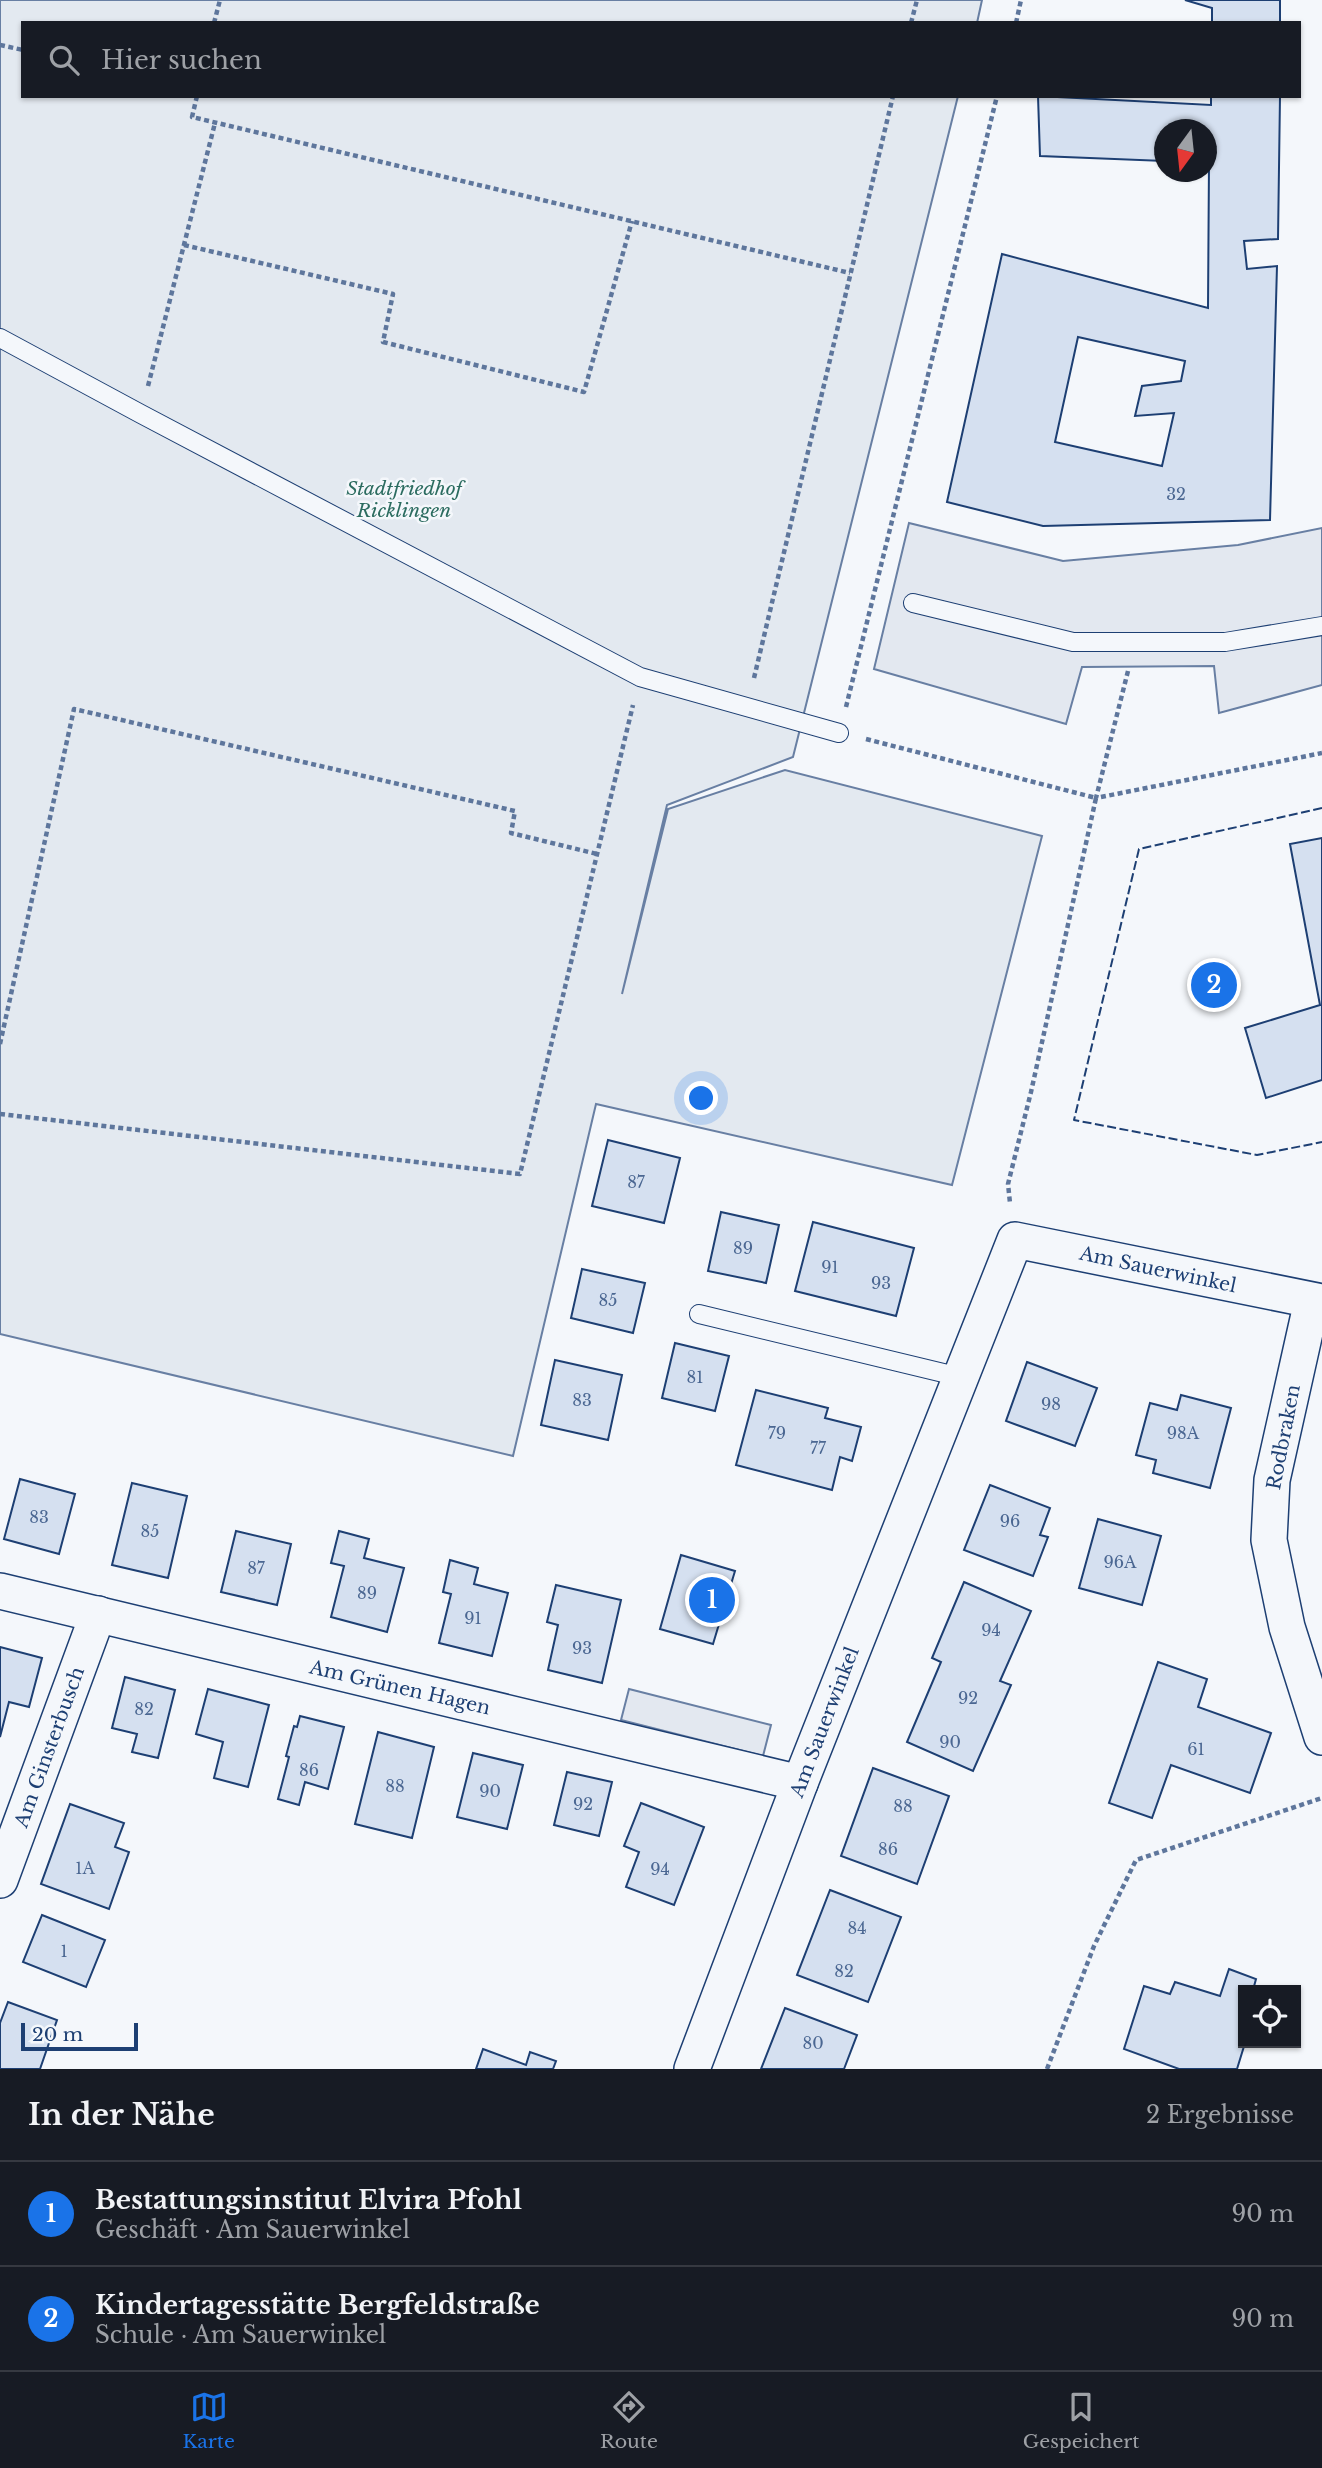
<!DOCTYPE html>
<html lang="de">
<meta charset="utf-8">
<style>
:root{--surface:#171b24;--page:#20242c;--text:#f1f3f6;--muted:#9ea1a6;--line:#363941;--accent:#1a73e8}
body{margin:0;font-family:"Libre Baskerville",serif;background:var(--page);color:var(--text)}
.controls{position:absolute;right:21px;bottom:21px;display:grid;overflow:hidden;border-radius:0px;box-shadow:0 2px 5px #0004}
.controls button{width:63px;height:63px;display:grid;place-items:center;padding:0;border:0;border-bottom:2px solid var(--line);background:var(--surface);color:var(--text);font:35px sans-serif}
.compass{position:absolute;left:1154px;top:119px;width:63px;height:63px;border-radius:50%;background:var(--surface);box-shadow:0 2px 5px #0004;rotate:195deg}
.scale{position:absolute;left:21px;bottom:18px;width:117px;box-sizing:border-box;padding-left:7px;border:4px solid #1d3f73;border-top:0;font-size:19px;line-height:24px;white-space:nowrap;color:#1d3f73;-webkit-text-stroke:5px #f4f7fb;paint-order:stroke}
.you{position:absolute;left:702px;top:1099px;width:24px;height:24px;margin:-18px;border:5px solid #fff;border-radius:50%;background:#1a73e8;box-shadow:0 0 0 10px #1a73e833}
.badge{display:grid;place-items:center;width:46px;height:46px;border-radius:50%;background:var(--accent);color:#fff;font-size:23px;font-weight:700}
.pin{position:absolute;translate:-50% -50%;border:4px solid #fff;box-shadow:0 2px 7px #0006}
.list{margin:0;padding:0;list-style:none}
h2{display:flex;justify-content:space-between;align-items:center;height:91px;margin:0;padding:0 28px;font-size:30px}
h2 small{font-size:23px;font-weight:400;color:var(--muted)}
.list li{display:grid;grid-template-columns:46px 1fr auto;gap:21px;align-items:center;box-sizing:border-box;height:105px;padding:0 28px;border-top:2px solid var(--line)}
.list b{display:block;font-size:26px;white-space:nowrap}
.list p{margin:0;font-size:23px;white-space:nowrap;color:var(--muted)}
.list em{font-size:23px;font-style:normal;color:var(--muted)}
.icon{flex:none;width:38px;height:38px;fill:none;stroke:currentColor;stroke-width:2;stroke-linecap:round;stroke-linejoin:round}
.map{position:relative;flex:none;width:1322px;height:2069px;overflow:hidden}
.search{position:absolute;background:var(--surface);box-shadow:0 2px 5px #0004;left:21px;right:21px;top:21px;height:77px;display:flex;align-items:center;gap:18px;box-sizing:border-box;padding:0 24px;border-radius:0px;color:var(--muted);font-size:26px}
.sheet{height:301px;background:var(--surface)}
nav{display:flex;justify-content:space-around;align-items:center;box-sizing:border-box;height:98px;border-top:2px solid var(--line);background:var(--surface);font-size:19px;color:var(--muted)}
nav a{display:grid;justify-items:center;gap:4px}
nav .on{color:var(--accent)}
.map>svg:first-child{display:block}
.green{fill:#e3e9f0;stroke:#687fa3;stroke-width:2}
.parking{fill:#e3e8f0;stroke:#687fa3;stroke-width:2}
.building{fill:#d5e0f0;stroke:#1d3f73;stroke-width:2;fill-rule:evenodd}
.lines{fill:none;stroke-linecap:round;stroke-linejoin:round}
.lane-casing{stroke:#1d3f73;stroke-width:20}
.street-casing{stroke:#1d3f73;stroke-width:38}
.path{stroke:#5e769c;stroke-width:4.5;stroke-dasharray:5 3.5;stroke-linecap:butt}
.lane{stroke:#f4f7fb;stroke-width:18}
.street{stroke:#f4f7fb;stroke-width:35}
.fence{stroke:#1d3f73;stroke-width:2;stroke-dasharray:9 3.5;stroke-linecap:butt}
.labels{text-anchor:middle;stroke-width:5;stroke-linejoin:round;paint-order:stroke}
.number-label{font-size:16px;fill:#4b6792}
.park-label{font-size:19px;font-style:italic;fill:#2c6c60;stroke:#f4f7fb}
.street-label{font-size:19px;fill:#1d3f73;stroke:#f4f7fb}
</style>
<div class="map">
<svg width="1322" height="2069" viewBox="0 0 1322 2069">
<rect width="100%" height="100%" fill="#f4f7fb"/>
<path class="green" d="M0,0H982L977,23H23V96H958L793,757L667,805L622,994L668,809L785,770L1042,836L952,1185L596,1104L513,1456L0,1334Z"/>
<g class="parking">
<path d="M909,523L1063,561L1238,545L1322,528V685L1219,713L1214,666L1082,667L1066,724L874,669Z"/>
<path d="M629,1689L771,1725L763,1756L621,1720Z"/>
</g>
<g class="building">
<path d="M1185,0H1280V23H1212V8Z"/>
<path d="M1038,96L1211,105V96H1280L1278,239L1244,241L1247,269L1277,266L1270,520L1043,526L947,502L1002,254L1208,308L1209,162H1206V130H1164V161L1040,156ZM1078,337L1185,361L1181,381L1142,386L1135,416L1174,413L1162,466L1055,442Z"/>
<path d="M1322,838V1080L1266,1098L1245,1028L1320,1005L1290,844Z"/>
<path d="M608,1140L680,1158L664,1223L592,1206Z"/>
<path d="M721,1212L779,1225L766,1283L708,1271Z"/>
<path d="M813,1222L914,1248L896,1316L795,1291Z"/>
<path d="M582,1269L645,1283L633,1333L571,1318Z"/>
<path d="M675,1343L729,1356L715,1411L662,1398Z"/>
<path d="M555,1360L622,1375L608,1440L541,1425Z"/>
<path d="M1027,1362L1097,1388L1075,1446L1006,1421Z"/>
<path d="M756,1390L828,1408L825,1418L861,1427L852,1461L840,1457L832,1490L736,1465Z"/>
<path d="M1181,1395L1231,1408L1210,1488L1153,1473L1156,1460L1136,1455L1150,1403L1177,1410Z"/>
<path d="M20,1479L75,1494L59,1554L4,1539Z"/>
<path d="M132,1483L187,1496L168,1578L112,1565Z"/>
<path d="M990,1485L1050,1508L1040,1535L1048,1537L1033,1576L964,1550Z"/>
<path d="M1098,1519L1161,1536L1142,1605L1079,1588Z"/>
<path d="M236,1531L291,1544L277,1605L221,1592Z"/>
<path d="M339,1531L369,1539L364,1558L404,1568L387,1632L331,1617L344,1566L331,1563Z"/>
<path d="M681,1555L735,1571L713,1644L660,1629Z"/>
<path d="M450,1560L478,1568L474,1584L508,1593L492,1656L439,1643L451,1594L443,1592Z"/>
<path d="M964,1582L1031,1611L1000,1681L1011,1685L973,1771L907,1742L941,1662L932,1658Z"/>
<path d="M556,1585L621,1600L602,1683L548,1670L558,1625L547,1622Z"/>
<path d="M0,1647L42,1658L29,1707L9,1702L0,1737Z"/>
<path d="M1158,1662L1207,1679L1198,1707L1271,1733L1250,1793L1171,1765L1152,1818L1109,1803Z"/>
<path d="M125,1677L175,1690L158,1758L132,1752L137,1734L112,1728Z"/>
<path d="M208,1689L269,1705L248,1787L214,1778L223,1742L196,1734Z"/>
<path d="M300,1716L344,1727L328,1789L305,1782L299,1805L278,1799L289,1757L286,1756L294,1726L297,1727Z"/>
<path d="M378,1732L434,1747L412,1838L355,1824Z"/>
<path d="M473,1753L523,1765L507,1829L457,1817Z"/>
<path d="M873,1768L949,1796L917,1884L841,1856Z"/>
<path d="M567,1772L612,1782L599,1836L554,1825Z"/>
<path d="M641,1803L704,1827L674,1905L626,1887L639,1852L624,1846Z"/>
<path d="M70,1804L124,1823L115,1847L129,1852L109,1909L41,1884Z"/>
<path d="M830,1890L901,1917L868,2002L797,1975Z"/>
<path d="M42,1915L105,1940L86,1987L23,1962Z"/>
<path d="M1229,1969L1256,1979L1253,1990H1243L1242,2023L1243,2043H1245L1237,2069H1179L1124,2049L1144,1986L1170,1994L1175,1982L1220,1996Z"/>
<path d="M8,2002L57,2020L40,2069H0V2023Z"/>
<path d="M785,2008L857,2035L844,2069H761Z"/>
<path d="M483,2049L526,2065L530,2052L556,2061L553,2069H476Z"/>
</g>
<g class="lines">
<g class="lane-casing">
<g id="lane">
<path d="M0,338L141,414L640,677L839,733"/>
<path d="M913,603L1073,642H1225L1322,626"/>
<path d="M699,1314L960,1377"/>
</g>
</g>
<g class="street-casing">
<g id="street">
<path d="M1312,1301L1272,1480L1269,1540L1287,1627L1322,1737"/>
<path d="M0,1591L800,1783"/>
<path d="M0,1880L98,1614"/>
<path d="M692,2069L800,1783L1015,1240L1322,1302"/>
</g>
</g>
<g class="path">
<path d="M214,23L220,0"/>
<path d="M911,23L917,0"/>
<path d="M1016,23L1021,0"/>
<path d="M0,45L23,50"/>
<path d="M197,96L192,117L850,273"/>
<path d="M184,245L393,294L383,342L584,392L632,221"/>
<path d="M148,386L215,123"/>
<path d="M1128,671L1096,798L1322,753"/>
<path d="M754,678L893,96"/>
<path d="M846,707L997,96"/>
<path d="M866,739L1096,798L1031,1092L1008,1184L1010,1203"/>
<path d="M0,1044L74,709L515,811L511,833L597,854"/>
<path d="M0,1114L520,1174L633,705"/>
<path d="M1047,2069L1094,1946L1136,1860L1322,1798"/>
</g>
<use href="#lane" class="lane"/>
<use href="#street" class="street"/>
<path class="fence" d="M1322,808L1139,849L1074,1120L1257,1155L1322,1142"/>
</g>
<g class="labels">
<g class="number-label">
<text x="1176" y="500">32</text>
<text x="636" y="1188">87</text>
<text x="743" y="1254">89</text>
<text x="830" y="1273">91</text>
<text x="881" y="1289">93</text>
<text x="608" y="1306">85</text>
<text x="695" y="1383">81</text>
<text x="582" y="1406">83</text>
<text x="1051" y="1410">98</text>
<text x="777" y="1439">79</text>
<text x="1183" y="1439">98A</text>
<text x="818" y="1454">77</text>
<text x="39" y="1523">83</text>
<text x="1010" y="1527">96</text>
<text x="150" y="1537">85</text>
<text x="1120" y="1568">96A</text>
<text x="256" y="1574">87</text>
<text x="367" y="1599">89</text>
<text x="473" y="1624">91</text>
<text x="991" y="1636">94</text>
<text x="582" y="1654">93</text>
<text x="968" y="1704">92</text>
<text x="144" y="1715">82</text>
<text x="950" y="1748">90</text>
<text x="1196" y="1755">61</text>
<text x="309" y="1776">86</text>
<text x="395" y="1792">88</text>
<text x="490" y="1797">90</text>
<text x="583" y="1810">92</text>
<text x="903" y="1812">88</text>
<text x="888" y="1855">86</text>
<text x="85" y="1874">1A</text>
<text x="660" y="1875">94</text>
<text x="857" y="1934">84</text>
<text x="64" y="1957">1</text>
<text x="844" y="1977">82</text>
<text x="813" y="2049">80</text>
</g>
<g class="park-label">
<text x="404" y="495">Stadtfriedhof<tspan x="404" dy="22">Ricklingen</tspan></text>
</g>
<g class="street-label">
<text transform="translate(1158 1269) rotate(12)" y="7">Am Sauerwinkel</text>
<text transform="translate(1283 1437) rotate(-79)" y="7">Rodbraken</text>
<text transform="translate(400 1687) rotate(13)" y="7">Am Grünen Hagen</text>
<text transform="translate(824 1722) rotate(-69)" y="7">Am Sauerwinkel</text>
<text transform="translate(49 1747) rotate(-70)" y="7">Am Ginsterbusch</text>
</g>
</g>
</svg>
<div class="controls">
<button><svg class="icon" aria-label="locate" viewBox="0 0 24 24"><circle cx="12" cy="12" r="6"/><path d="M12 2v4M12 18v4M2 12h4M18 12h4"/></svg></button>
</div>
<svg class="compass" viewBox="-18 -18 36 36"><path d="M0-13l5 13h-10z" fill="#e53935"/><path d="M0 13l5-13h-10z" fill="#9ea1a6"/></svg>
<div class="scale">20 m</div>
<div class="you"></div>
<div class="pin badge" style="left:712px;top:1600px">1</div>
<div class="pin badge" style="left:1214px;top:985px">2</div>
<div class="search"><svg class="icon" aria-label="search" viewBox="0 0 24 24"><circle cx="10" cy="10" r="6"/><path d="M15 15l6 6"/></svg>Hier suchen</div>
</div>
<section class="sheet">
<h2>In der Nähe<small>2 Ergebnisse</small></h2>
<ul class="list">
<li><span class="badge">1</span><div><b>Bestattungsinstitut Elvira Pfohl</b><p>Geschäft · Am Sauerwinkel</p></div><em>90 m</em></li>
<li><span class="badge">2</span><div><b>Kindertagesstätte Bergfeldstraße</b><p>Schule · Am Sauerwinkel</p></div><em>90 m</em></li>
</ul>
</section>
<nav>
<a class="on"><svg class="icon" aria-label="map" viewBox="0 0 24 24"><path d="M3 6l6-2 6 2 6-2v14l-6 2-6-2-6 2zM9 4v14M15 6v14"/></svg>Karte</a>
<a><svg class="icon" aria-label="directions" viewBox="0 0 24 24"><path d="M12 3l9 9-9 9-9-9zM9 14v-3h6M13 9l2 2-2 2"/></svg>Route</a>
<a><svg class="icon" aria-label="saved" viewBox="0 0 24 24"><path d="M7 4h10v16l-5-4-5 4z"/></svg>Gespeichert</a>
</nav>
